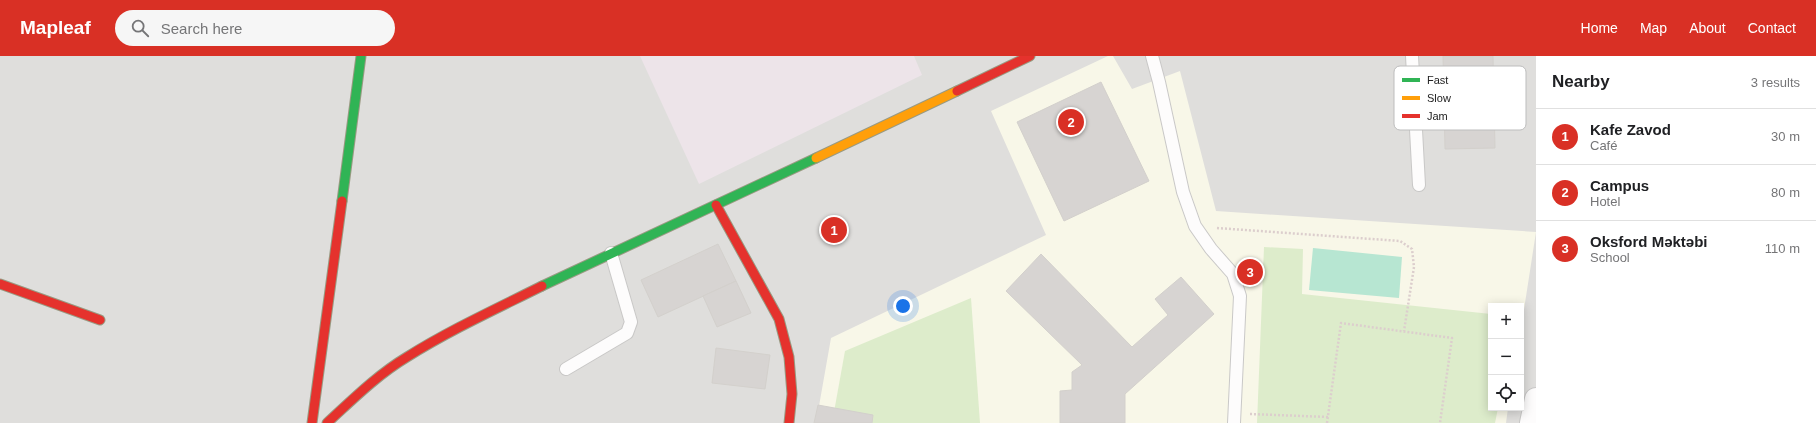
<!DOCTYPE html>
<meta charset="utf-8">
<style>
:root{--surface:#fff;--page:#f6f6f6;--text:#202124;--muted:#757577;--line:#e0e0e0;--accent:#d93025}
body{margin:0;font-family:Arial,sans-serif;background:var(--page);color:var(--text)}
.controls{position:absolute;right:12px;bottom:12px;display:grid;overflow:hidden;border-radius:0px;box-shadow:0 2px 10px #0003}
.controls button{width:36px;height:36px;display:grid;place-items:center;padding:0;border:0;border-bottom:1px solid var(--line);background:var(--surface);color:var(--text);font:20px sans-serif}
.you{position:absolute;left:903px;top:250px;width:14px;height:14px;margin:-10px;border:3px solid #fff;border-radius:50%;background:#1a73e8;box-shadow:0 0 0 6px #1a73e833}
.badge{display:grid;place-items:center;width:26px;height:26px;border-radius:50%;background:var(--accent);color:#fff;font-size:13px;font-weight:700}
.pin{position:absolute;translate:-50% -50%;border:2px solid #fff;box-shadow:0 1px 4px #0006}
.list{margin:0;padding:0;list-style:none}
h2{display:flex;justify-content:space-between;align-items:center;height:52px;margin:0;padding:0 16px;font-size:17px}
h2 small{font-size:13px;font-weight:400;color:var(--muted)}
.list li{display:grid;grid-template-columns:26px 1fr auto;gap:12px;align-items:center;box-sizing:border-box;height:56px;padding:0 16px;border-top:1px solid var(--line)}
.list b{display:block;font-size:15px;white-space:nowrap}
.list p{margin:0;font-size:13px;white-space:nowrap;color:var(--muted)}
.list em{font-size:13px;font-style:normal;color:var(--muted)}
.icon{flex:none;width:22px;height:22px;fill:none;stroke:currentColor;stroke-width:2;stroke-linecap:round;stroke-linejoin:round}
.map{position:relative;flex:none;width:1536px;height:367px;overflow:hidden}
header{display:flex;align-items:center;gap:24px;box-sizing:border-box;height:56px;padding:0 20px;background:var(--accent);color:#fff}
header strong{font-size:19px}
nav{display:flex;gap:22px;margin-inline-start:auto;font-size:14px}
.search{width:280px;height:36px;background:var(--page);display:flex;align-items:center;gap:10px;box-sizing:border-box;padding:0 14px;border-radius:22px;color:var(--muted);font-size:15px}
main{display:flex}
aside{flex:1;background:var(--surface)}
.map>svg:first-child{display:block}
.residential{fill:#dfdedc;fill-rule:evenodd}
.industrial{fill:#ede4e9}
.education{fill:#f8f7e8}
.grass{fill:#ddeccb}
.pitch{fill:#b7e6d2}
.building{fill:#d7d4d2;stroke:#d3d0cc}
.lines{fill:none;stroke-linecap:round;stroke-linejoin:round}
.lane-casing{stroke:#c9c8c7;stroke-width:14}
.street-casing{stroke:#c9c8c7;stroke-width:24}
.fast-casing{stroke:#999a82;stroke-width:11}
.slow-casing{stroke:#999a82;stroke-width:11}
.jam-casing{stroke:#999a82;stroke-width:11}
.path{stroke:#dccecd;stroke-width:2.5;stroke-dasharray:2 2;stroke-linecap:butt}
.lane{stroke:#fdfcfc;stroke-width:12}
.street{stroke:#fdfcfc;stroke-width:22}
.fast{stroke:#30b455;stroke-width:9}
.slow{stroke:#ff9f0a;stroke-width:9}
.jam{stroke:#e5322d;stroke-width:9}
.key{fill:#fff;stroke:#bdbdbd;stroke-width:1}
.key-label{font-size:11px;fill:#222}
</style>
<header>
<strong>Mapleaf</strong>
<div class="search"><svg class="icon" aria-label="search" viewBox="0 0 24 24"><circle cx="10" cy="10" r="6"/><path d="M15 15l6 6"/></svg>Search here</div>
<nav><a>Home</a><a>Map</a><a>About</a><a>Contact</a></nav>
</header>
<main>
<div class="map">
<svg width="1536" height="367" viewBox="0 0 1536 367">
<rect width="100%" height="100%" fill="#f0eeeb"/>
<path class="residential" d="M0,0H1536V367H0ZM1491,250H1521V352H1491Z"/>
<path class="industrial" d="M640,0H914L922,19L699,128Z"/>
<path class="education" d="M1108,0H1113L1132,33L1180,15L1216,155L1536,176L1521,273V250H1491V352H1508L1506,367H816L831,282L1046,179L991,55Z"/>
<g class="grass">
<path d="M1264,191L1303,193L1302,238L1491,258V352H1498L1495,367H1257Z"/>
<path d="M971,242L980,367H832L845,295Z"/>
</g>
<path class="pitch" d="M1313,192L1402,201L1399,242L1309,234Z"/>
<g class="building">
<path d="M1443,0H1493L1495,92L1445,93Z"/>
<path d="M1101,26L1149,125L1064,165L1017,66Z"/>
<path d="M718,188L736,225L658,261L641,224Z"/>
<path d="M1041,198L1132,291L1168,259L1155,243L1181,221L1214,258L1125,338V367H1060V335L1072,334V316L1082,309L1006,235Z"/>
<path d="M736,225L751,257L717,271L703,240Z"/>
<path d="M716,292L770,299L765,333L712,327Z"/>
<path d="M818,349L873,359L872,367H814Z"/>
</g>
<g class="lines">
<g class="lane-casing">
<g id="lane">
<path d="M1152,0L1159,26L1183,136L1195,170L1211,193L1233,218L1240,240L1234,367"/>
<path d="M1412,0L1419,129"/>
<path d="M566,313L627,277L631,266L611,197"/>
</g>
</g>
<g class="street-casing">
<path id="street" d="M1531,367L1536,343"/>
</g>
<g class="fast-casing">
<g id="fast">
<path d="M342,145L361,0"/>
<path d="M542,230L816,102"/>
</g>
</g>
<g class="slow-casing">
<path id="slow" d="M816,102L957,35"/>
</g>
<g class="jam-casing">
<g id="jam">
<path d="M957,35L1030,0"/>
<path d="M716,149L779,263L789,301L792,338L789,367"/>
<path d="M0,228L100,264"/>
<path d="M312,367L342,145"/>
<path d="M327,367C352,344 377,319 407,301C450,274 496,253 542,230"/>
</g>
</g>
<g class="path">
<path d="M1217,172L1400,185L1412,193L1414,211L1404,275"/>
<path d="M1250,358L1328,361"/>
<path d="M1327,367L1341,267L1452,282L1440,367"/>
</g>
<use href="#lane" class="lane"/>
<use href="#street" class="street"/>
<use href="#fast" class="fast"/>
<use href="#slow" class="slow"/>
<use href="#jam" class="jam"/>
</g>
<rect x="1394" y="10" width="132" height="64" rx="6" class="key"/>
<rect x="1402" y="22" width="18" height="4" fill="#30b455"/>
<rect x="1402" y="40" width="18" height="4" fill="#ff9f0a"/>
<rect x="1402" y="58" width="18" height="4" fill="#e5322d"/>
<g class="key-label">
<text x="1427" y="28">Fast</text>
<text x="1427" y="46">Slow</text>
<text x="1427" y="64">Jam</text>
</g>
</svg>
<div class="controls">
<button>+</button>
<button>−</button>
<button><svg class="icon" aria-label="locate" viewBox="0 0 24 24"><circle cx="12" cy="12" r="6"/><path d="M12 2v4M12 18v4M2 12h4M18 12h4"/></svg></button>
</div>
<div class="you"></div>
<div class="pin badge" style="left:834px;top:174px">1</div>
<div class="pin badge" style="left:1071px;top:66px">2</div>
<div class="pin badge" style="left:1250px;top:216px">3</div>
</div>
<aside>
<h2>Nearby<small>3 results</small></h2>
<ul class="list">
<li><span class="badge">1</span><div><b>Kafe Zavod</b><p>Café</p></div><em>30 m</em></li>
<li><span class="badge">2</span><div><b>Campus</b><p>Hotel</p></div><em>80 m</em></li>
<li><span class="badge">3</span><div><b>Oksford Məktəbi</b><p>School</p></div><em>110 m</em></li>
</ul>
</aside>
</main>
